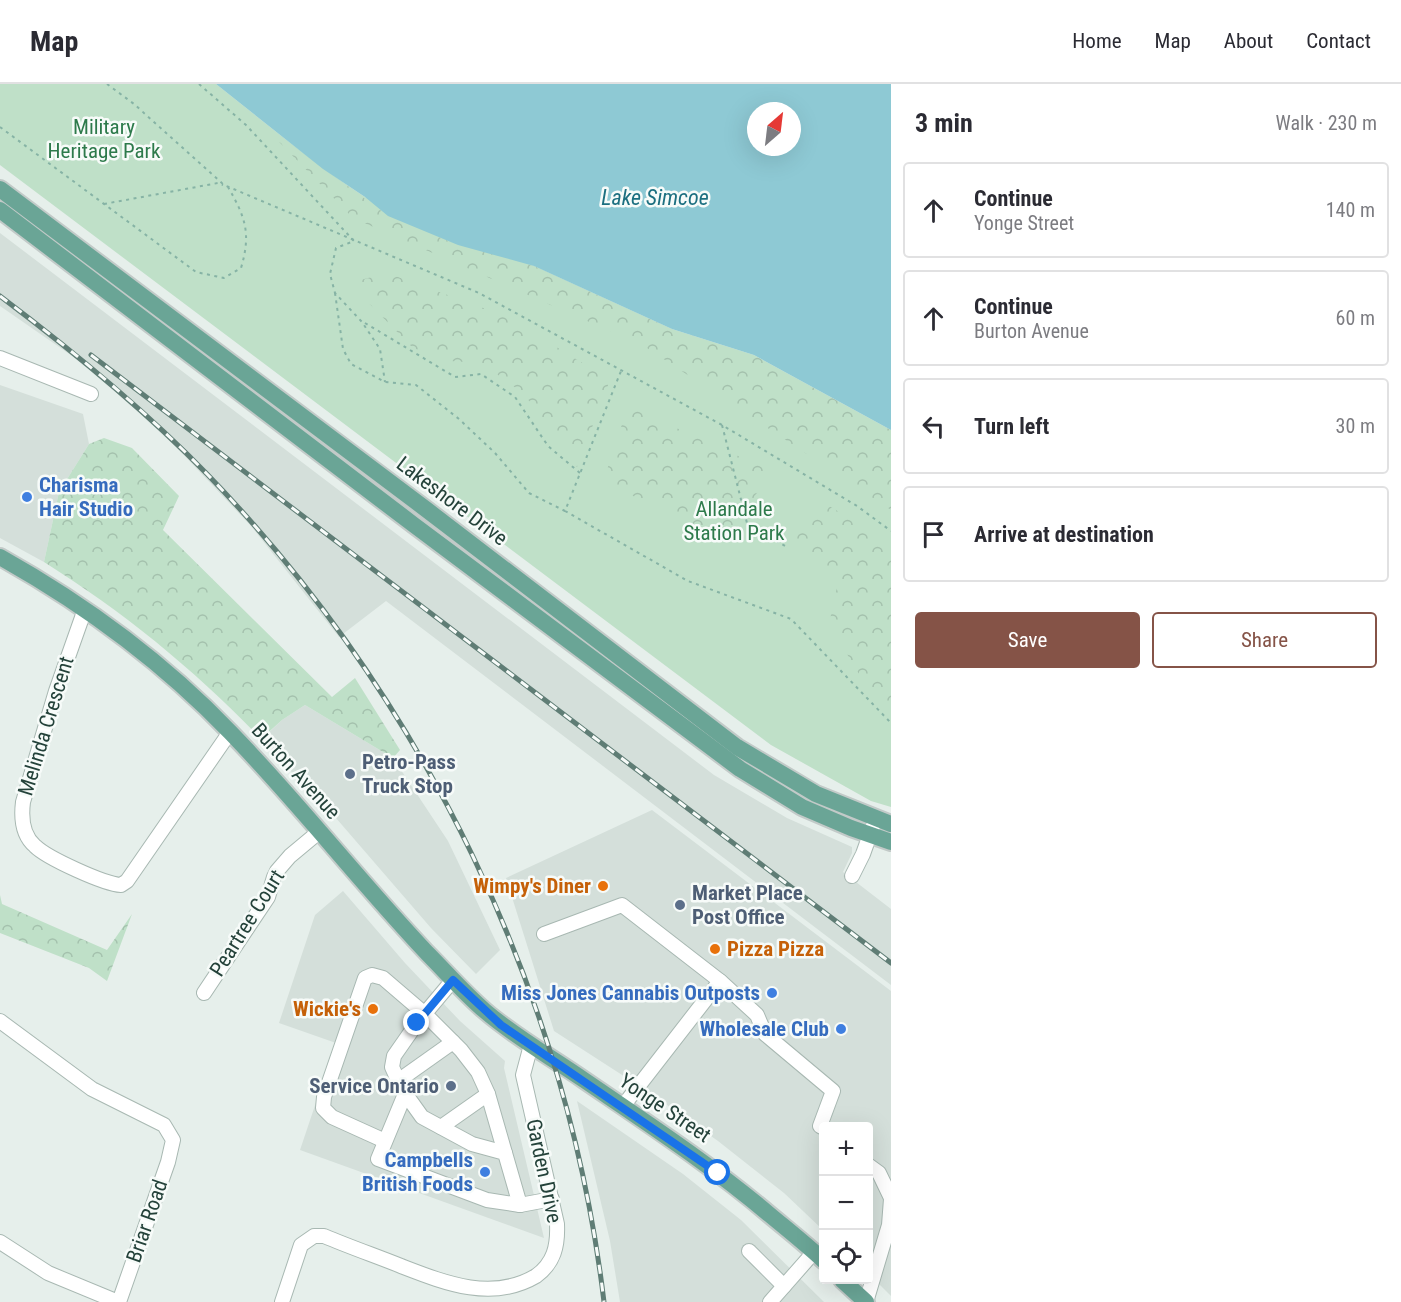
<!DOCTYPE html>
<meta charset="utf-8">
<style>
:root{--surface:#fff;--page:#f7f7f7;--text:#2b2b33;--muted:#7c7c81;--line:#e1e1e2;--accent:#855347}
body{margin:0;font-family:"Roboto Condensed",sans-serif;background:var(--page);color:var(--text)}
.controls{position:absolute;right:18px;bottom:18px;display:grid;overflow:hidden;border-radius:6px;box-shadow:0 6px 24px #0002}
.controls button{width:54px;height:54px;display:grid;place-items:center;padding:0;border:0;border-bottom:2px solid var(--line);background:var(--surface);color:var(--text);font:30px sans-serif}
.compass{position:absolute;left:747px;top:18px;width:54px;height:54px;border-radius:50%;background:var(--surface);box-shadow:0 6px 24px #0002;rotate:28deg}
.stop{position:absolute;width:18px;height:18px;margin:-14px;border:4px solid #1a73e8;border-radius:50%;background:#fff}
.stop.end{background:#1a73e8;border-color:#fff;box-shadow:0 2px 6px #0008}
.list{margin:0;padding:0;list-style:none}
h2{display:flex;justify-content:space-between;align-items:center;height:78px;margin:0;padding:0 24px;font-size:26px}
h2 small{font-size:20px;font-weight:400;color:var(--muted)}
.list li{display:grid;grid-template-columns:39px 1fr auto;gap:18px;align-items:center;box-sizing:border-box;height:96px;margin:0 12px 12px;padding:0 12px;border:2px solid var(--line);border-radius:6px}
.list b{display:block;font-size:22px;white-space:nowrap}
.list p{margin:0;font-size:20px;white-space:nowrap;color:var(--muted)}
.list em{font-size:20px;font-style:normal;color:var(--muted)}
.actions{display:flex;gap:12px;padding:18px 24px}
.actions a{flex:1;padding:14px 0;border:2px solid var(--accent);border-radius:6px;text-align:center;font-size:21px;color:var(--accent)}
.actions .main{background:var(--accent);color:#fff}
.icon{flex:none;width:33px;height:33px;fill:none;stroke:currentColor;stroke-width:2;stroke-linecap:round;stroke-linejoin:round}
.map{position:relative;flex:none;width:891px;height:1218px;overflow:hidden}
header{display:flex;align-items:center;gap:36px;box-sizing:border-box;height:84px;padding:0 30px;background:var(--surface);border-bottom:2px solid var(--line)}
header strong{font-size:28px}
nav{display:flex;gap:33px;margin-inline-start:auto;font-size:21px}
main{display:flex}
aside{flex:1;background:var(--surface)}
.map>svg:first-child{display:block}
.built{fill:#d4dfda}
.green{fill:#bfe0c8}
.forest{fill:url(#forest-crowns)}
.water{fill:#8ec9d4;fill-rule:evenodd}
.lines{fill:none;stroke-linecap:round;stroke-linejoin:round}
.minor-casing{stroke:#a8b8b2;stroke-width:16}
.major-casing{stroke:#c2cac8;stroke-width:20}
.path{stroke:#86b3a5;stroke-width:2;stroke-dasharray:3 4.5;stroke-linecap:butt}
.minor{stroke:#fff;stroke-width:14}
.major{stroke:#6aa596;stroke-width:16}
.rail-casing{stroke:#5f7d75;stroke-width:5}
.rail{stroke:#f7fbf9;stroke-width:3;stroke-dasharray:9;stroke-linecap:butt}
.route{stroke:#1a73e8;stroke-width:8}
.shop-dot{fill:#3f7fe0;stroke:#f7fbf9;stroke-width:2}
.service-dot{fill:#5c6f8a;stroke:#f7fbf9;stroke-width:2}
.food-dot{fill:#e8710a;stroke:#f7fbf9;stroke-width:2}
.labels{text-anchor:middle;stroke-width:5;stroke-linejoin:round;paint-order:stroke}
.park-label{font-size:21px;fill:#2d7a4b;stroke:#f7fbf9}
.shop-label{font-size:21px;font-weight:bold;fill:#366cbe;stroke:#f7fbf9;text-anchor:end}
.street-label{font-size:21px;fill:#24423a;stroke:#f7fbf9}
.service-label{font-size:21px;font-weight:bold;fill:#4e5e75;stroke:#f7fbf9;text-anchor:start}
.food-label{font-size:21px;font-weight:bold;fill:#c56008;stroke:#f7fbf9;text-anchor:end}
.water-label{font-size:22px;font-style:italic;fill:#1c6f80;stroke:#f7fbf9}
</style>
<header>
<strong>Map</strong>
<nav><a>Home</a><a>Map</a><a>About</a><a>Contact</a></nav>
</header>
<main>
<div class="map">
<svg width="891" height="1218" viewBox="0 0 891 1218">
<defs>
<pattern id="forest-crowns" width="20" height="18" patternUnits="userSpaceOnUse" patternTransform="scale(1.5)"><rect width="20" height="18" fill="#bfe0c8"/><path d="M2 6a3 3 0 1 1 6 0M12 15a3 3 0 1 1 6 0" fill="none" stroke="#a4c1ad"/></pattern>
</defs>
<rect width="100%" height="100%" fill="#e6efeb"/>
<g class="built">
<path d="M0,149L714,691L787,734L852,763V769L843,788L891,825V901L386,517L339,553L251,442L182,369L128,317L88,283L0,222Z"/>
<path d="M0,301L83,330L89,360L59,408L44,478L0,454Z"/>
<path d="M305,621L393,674L448,757L500,866L476,890L431,844L336,734L261,656L282,636Z"/>
<path d="M652,726L891,907V1212L869,1190L868,1042H824L823,1146L784,1109L718,1057L650,1009L554,947L506,794Z"/>
<path d="M343,807L405,879L460,937L505,977L504,984L544,1154L300,1066L336,959L279,939L315,831Z"/>
<path d="M577,1017L683,1090L741,1136L824,1218H620L610,1157Z"/>
</g>
<path class="green" d="M0,0H216L323,85L365,113L534,182L891,346V723L871,717L771,661L0,81Z"/>
<g class="forest">
<path d="M255,33L388,132L458,161L534,182L672,245L754,271L891,346V426L644,262L353,134Z"/>
<path d="M387,189L508,233L610,296L577,383L524,310L482,279L450,277L413,264L349,199Z"/>
<path d="M628,322L771,387L729,452L700,443L603,398Z"/>
<path d="M104,354L132,364L179,412L163,446L332,613L355,594L400,666L393,674L305,621L282,636L261,655C196,587 125,529 44,478L59,408L89,360Z"/>
<path d="M822,418L877,450L891,471V627L871,610L829,540L839,494L784,455Z"/>
<path d="M0,811L2,820L107,866L132,830L107,897L89,884L0,849Z"/>
</g>
<path class="water" d="M216,0H891V346L754,271L672,245L534,182L458,161L388,132L365,113L323,85ZM756,27H792V63H756Z"/>
<g class="lines">
<g class="minor-casing">
<g id="minor">
<path d="M0,274L91,310"/>
<path d="M85,525L56,607L23,718C21,734 22,751 35,762C47,774 104,800 121,801L127,797L230,648"/>
<path d="M852,792L863,770L873,742"/>
<path d="M544,850L622,821L720,897L757,931L765,950L833,1007L820,1042L824,1044"/>
<path d="M453,896L417,939L394,972L392,983L402,1005L422,1033L472,1060L505,1069L520,1121L552,1115"/>
<path d="M204,909L268,813L274,793L277,787L290,772L320,747"/>
<path d="M0,937L92,1005L164,1041L173,1056L168,1078L119,1218"/>
<path d="M398,997L453,958"/>
<path d="M405,1010L378,1075L487,1116L520,1121"/>
<path d="M623,1022L720,897"/>
<path d="M441,1043L488,1010"/>
<path d="M385,1057L332,1033L323,1024L324,1013L365,894L372,891L383,894L425,930L461,966L478,988L488,1010L505,1069"/>
<path d="M868,1081L879,1089L891,1114"/>
<path d="M0,1158L48,1189L118,1218"/>
<path d="M749,1167L784,1202"/>
<path d="M282,1218L301,1161L314,1152H324C350,1163 376,1172 401,1182C445,1199 492,1218 536,1192C554,1179 558,1162 557,1140L523,991L531,961"/>
<path d="M770,1218L814,1168"/>
<path d="M866,1218L889,1141L891,1115"/>
</g>
</g>
<g class="major-casing">
<g id="major">
<path d="M0,105L427,426L737,663L816,710L891,740"/>
<path d="M0,126L414,441L740,685L802,723L851,744L891,758"/>
<path d="M0,473C84,520 163,578 230,648C299,719 359,797 427,869C446,888 464,909 485,927C515,953 551,973 584,996C647,1039 711,1081 770,1131C788,1146 807,1161 824,1177"/>
<path d="M842,1196L866,1218"/>
</g>
</g>
<g class="path">
<path d="M107,0L134,20L224,101L479,209L722,341L857,422L891,447"/>
<path d="M199,0L246,41L354,157L336,164L330,190L335,209L362,238L380,265L385,298"/>
<path d="M0,43L196,188L224,194L241,184C251,150 246,134 228,103"/>
<path d="M104,120L218,99L223,101"/>
<path d="M335,209L343,265L351,280L385,298L416,301L459,335L495,369L529,409L565,427L621,287"/>
<path d="M365,239L455,293L481,290L515,313L548,362L580,389"/>
<path d="M722,341L747,439L785,462"/>
<path d="M565,427L688,497L791,535L891,639"/>
</g>
<use href="#minor" class="minor"/>
<use href="#major" class="major"/>
<g class="rail-casing">
<g id="rail">
<path d="M0,212C73,267 143,324 207,390C423,613 567,909 604,1218"/>
<path d="M91,271L891,879"/>
</g>
</g>
<use href="#rail" class="rail"/>
</g>
<g class="lines">
<path class="route" d="M417,939L453,896L501,941L718,1089"/>
</g>
<g class="shop-dot">
<circle cx="27" cy="413" r="6"/>
<circle cx="772" cy="909" r="6"/>
<circle cx="841" cy="945" r="6"/>
<circle cx="485" cy="1088" r="6"/>
</g>
<g class="service-dot">
<circle cx="350" cy="690" r="6"/>
<circle cx="680" cy="821" r="6"/>
<circle cx="451" cy="1002" r="6"/>
</g>
<g class="food-dot">
<circle cx="603" cy="802" r="6"/>
<circle cx="715" cy="865" r="6"/>
<circle cx="373" cy="925" r="6"/>
</g>
<g class="labels">
<g class="park-label">
<text x="104" y="50">Military<tspan x="104" dy="24">Heritage Park</tspan></text>
<text x="734" y="432">Allandale<tspan x="734" dy="24">Station Park</tspan></text>
</g>
<g class="shop-label">
<text x="39" y="408" text-anchor="start">Charisma<tspan x="39" dy="24">Hair Studio</tspan></text>
<text x="760" y="916">Miss Jones Cannabis Outposts</text>
<text x="829" y="952">Wholesale Club</text>
<text x="473" y="1083">Campbells<tspan x="473" dy="24">British Foods</tspan></text>
</g>
<g class="street-label">
<text transform="translate(452 417) rotate(37)" y="7">Lakeshore Drive</text>
<text transform="translate(46 642) rotate(-73)" y="7">Melinda Crescent</text>
<text transform="translate(296 687) rotate(48)" y="7">Burton Avenue</text>
<text transform="translate(247 839) rotate(-58)" y="7">Peartree Court</text>
<text transform="translate(665 1024) rotate(34)" y="7">Yonge Street</text>
<text transform="translate(544 1087) rotate(78)" y="7">Garden Drive</text>
<text transform="translate(147 1137) rotate(-71)" y="7">Briar Road</text>
</g>
<g class="service-label">
<text x="362" y="685">Petro-Pass<tspan x="362" dy="24">Truck Stop</tspan></text>
<text x="692" y="816">Market Place<tspan x="692" dy="24">Post Office</tspan></text>
<text x="439" y="1009" text-anchor="end">Service Ontario</text>
</g>
<g class="food-label">
<text x="591" y="809">Wimpy's Diner</text>
<text x="727" y="872" text-anchor="start">Pizza Pizza</text>
<text x="361" y="932">Wickie's</text>
</g>
<g class="water-label">
<text x="655" y="121">Lake Simcoe</text>
</g>
</g>
</svg>
<div class="controls">
<button>+</button>
<button>−</button>
<button><svg class="icon" aria-label="locate" viewBox="0 0 24 24"><circle cx="12" cy="12" r="6"/><path d="M12 2v4M12 18v4M2 12h4M18 12h4"/></svg></button>
</div>
<svg class="compass" viewBox="-18 -18 36 36"><path d="M0-13l5 13h-10z" fill="#e53935"/><path d="M0 13l5-13h-10z" fill="#7c7c81"/></svg>
<div class="stop" style="left:718px;top:1089px"></div>
<div class="stop end" style="left:417px;top:939px"></div>
</div>
<aside>
<h2>3 min<small>Walk · 230 m</small></h2>
<ul class="list">
<li><svg class="icon" aria-label="ahead" viewBox="0 0 24 24"><path d="M12 20V5M6 11l6-6 6 6"/></svg><div><b>Continue</b><p>Yonge Street</p></div><em>140 m</em></li>
<li><svg class="icon" aria-label="ahead" viewBox="0 0 24 24"><path d="M12 20V5M6 11l6-6 6 6"/></svg><div><b>Continue</b><p>Burton Avenue</p></div><em>60 m</em></li>
<li><svg class="icon" aria-label="left" viewBox="0 0 24 24"><path d="M17 20v-9H6M10 6l-5 5 5 5"/></svg><div><b>Turn left</b></div><em>30 m</em></li>
<li><svg class="icon" aria-label="arrive" viewBox="0 0 24 24"><path d="M6 21V4h12l-3 4 3 4H6"/></svg><div><b>Arrive at destination</b></div></li>
</ul>
<div class="actions"><a class="main">Save</a><a>Share</a></div>
</aside>
</main>
